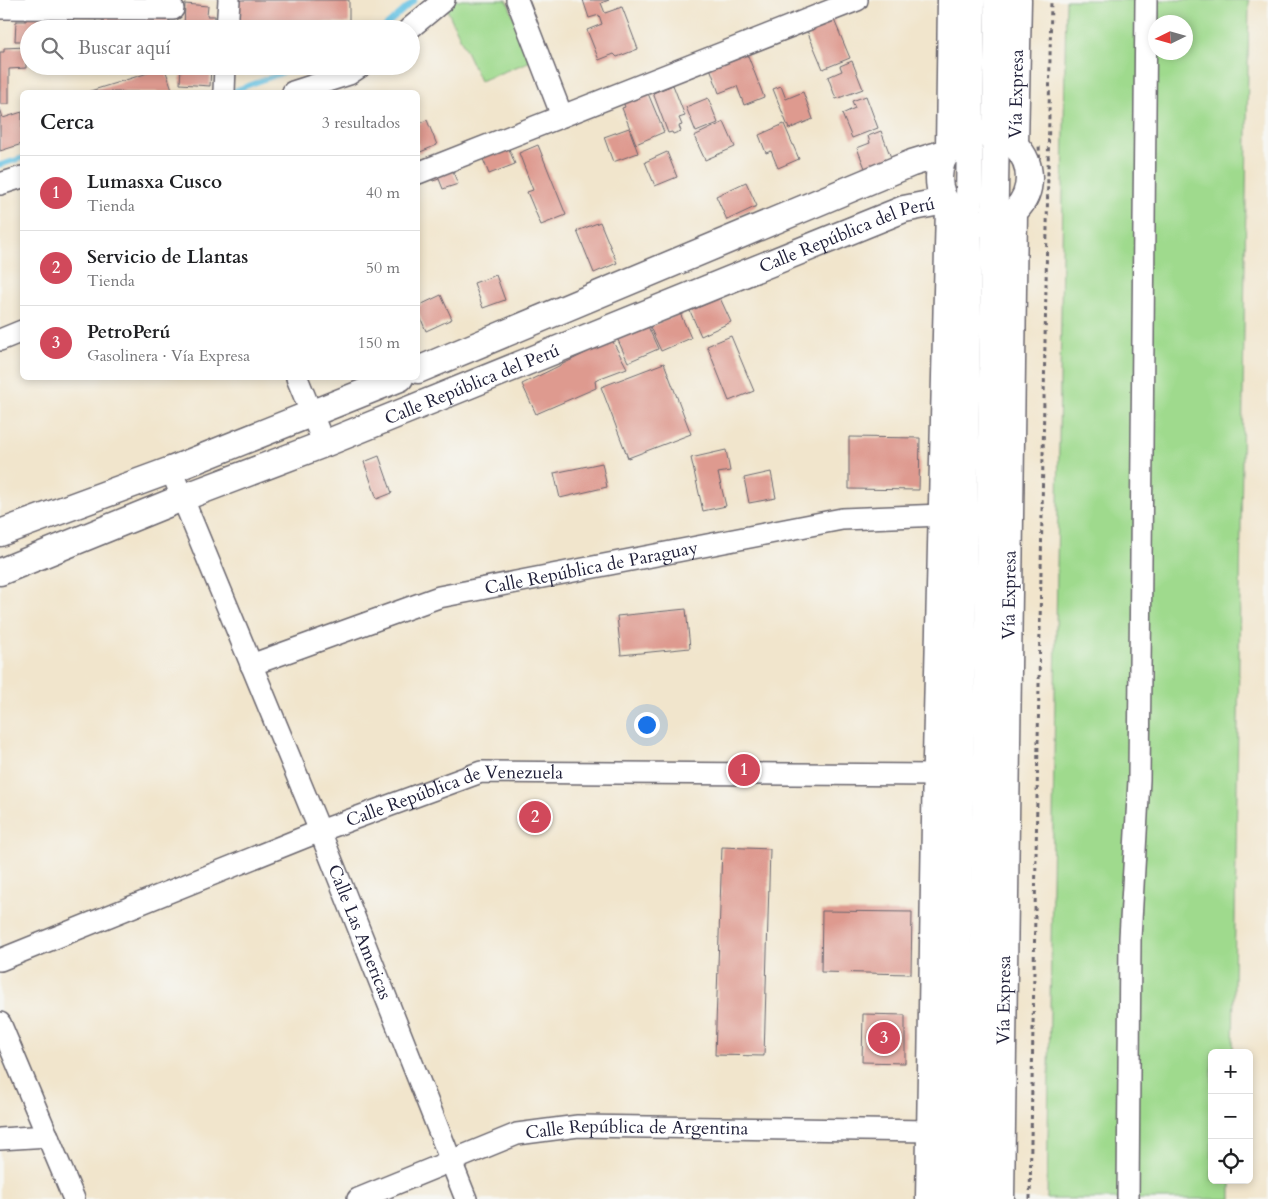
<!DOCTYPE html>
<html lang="es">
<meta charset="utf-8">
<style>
:root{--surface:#fff;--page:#f2f2f2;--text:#202124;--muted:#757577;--line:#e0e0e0;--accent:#d1495b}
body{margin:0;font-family:Cardo,serif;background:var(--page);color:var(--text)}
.controls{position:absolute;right:15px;bottom:15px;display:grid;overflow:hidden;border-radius:8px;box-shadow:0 2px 8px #0003}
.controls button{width:45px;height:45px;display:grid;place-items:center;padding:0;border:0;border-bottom:1px solid var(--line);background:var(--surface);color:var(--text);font:25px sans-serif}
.compass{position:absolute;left:1148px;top:15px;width:45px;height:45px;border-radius:50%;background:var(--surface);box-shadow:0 2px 8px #0003;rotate:265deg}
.you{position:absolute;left:646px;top:724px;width:18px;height:18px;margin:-12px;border:4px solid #fff;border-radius:50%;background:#1a73e8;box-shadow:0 0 0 8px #1a73e833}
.badge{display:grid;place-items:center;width:32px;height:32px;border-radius:50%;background:var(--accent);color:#fff;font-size:16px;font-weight:700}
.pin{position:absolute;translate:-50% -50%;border:2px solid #fff;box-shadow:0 1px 5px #0006}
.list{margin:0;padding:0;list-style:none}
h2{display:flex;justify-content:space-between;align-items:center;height:65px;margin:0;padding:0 20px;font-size:21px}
h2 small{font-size:16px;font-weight:400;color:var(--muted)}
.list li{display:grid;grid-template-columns:32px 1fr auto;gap:15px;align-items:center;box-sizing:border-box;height:75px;padding:0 20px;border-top:1px solid var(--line)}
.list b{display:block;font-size:19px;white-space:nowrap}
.list p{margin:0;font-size:16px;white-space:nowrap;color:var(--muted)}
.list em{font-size:16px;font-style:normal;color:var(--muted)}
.icon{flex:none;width:28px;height:28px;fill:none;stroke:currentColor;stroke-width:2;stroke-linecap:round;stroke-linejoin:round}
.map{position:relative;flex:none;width:1268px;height:1199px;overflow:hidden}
.search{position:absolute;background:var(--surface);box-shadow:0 2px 8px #0003;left:20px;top:20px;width:400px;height:55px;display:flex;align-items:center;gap:12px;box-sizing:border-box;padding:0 18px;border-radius:28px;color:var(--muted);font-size:19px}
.panel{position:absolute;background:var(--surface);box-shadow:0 2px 8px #0003;left:20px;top:90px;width:400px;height:290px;border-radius:8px}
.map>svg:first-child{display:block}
.green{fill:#9fda8d;stroke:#607e64;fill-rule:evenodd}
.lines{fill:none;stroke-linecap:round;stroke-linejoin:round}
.stream{stroke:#66c3e4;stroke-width:5}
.building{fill:#de9a8f}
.minor-casing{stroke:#6a666e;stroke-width:24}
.major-casing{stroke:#6a666e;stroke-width:29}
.path{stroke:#6a666e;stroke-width:3;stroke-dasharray:4 4;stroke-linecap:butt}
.minor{stroke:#fff;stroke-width:21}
.major{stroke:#fff;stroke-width:26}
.labels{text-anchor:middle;stroke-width:4.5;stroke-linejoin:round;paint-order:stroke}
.street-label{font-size:18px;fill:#22223b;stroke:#f6f6f2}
</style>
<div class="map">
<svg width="1268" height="1199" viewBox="0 0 1268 1199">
<rect width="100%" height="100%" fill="#f6f6f2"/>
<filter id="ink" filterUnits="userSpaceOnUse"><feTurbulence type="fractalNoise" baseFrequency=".02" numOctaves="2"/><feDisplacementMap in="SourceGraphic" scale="10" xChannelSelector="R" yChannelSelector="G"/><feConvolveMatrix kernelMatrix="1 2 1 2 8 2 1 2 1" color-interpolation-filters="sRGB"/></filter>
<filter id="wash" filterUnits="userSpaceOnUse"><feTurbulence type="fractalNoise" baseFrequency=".0096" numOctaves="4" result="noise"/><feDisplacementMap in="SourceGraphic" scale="20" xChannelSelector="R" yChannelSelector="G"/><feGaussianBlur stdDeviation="1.12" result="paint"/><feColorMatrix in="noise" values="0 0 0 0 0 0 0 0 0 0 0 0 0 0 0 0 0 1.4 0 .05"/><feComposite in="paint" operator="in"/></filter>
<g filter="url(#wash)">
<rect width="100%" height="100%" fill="#f1e5cc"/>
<g class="green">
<path d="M451,0H507L531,61L480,81L444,3Z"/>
<path d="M1066,0H1249L1233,1053H1212V1180H1231V1199H1047ZM1156,22H1186V52H1156Z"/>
</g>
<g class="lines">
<g class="stream">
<path d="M382,29L415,0"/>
<path d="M230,92L302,66"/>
<path d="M0,165L22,158"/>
</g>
</g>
<g id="blocks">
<g class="building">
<path d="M233,0H349V23L232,21Z"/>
<path d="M583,0H609L601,3L605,13L622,7L638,49L617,57L614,54L599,60L587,30L602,24L599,15L589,18Z"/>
<path d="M185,4L208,6L207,16H215L214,29H184Z"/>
<path d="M103,11L170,12L169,29H103Z"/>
<path d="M832,15L850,58L823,69L805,26Z"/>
<path d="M26,16L96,19L95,29H29V41H15L16,21H26Z"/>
<path d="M26,47V68L9,69V104H0V52H4V48Z"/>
<path d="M745,48L764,97L744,105L737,86L719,93L708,62Z"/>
<path d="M852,61L863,89L836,99L828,77L842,71L840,66Z"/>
<path d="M146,66H164L173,92H87L148,73Z"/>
<path d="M181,66H211L210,86L180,84Z"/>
<path d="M673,85L685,116L679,118L682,125L679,126L681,131L673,134L672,132L668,133L653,93Z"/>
<path d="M781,86L786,99L803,92L813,119L789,129L773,89Z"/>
<path d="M647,91L664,132L636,144L622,108L625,107L623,102Z"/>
<path d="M866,96L878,128L852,138L842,114L855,108L852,101Z"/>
<path d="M708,98L718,123L696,132L686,107Z"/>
<path d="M0,108L3,118L22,112V144L0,151Z"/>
<path d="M427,120L437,145L418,153V124Z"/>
<path d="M724,122L735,147L705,160L694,136Z"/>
<path d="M784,124L799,159L778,168L771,151L766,153L759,135Z"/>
<path d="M629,128L638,153L613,162L604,137Z"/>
<path d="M881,131L893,163L867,173L857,148L870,143L868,136Z"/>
<path d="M507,144L515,164L489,174L481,154Z"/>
<path d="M538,145L566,215L541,225L527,192L533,190L519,153Z"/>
<path d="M667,152L677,177L655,186L645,162Z"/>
<path d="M451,167L458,184L443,189L439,179L433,181L430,175Z"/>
<path d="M746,182L757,206L727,220L716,196Z"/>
<path d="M600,222L617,263L594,273L577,231Z"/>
<path d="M496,275L505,300L483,308L474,283Z"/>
<path d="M441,295L452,319L426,331L418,312V306Z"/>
<path d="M720,298L731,322L701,336L690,311Z"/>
<path d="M680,313L691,338L661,351L650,327Z"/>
<path d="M647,324L658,349L628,362L617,338Z"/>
<path d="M731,336L754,391L729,401L707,346Z"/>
<path d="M612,340L627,368L595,380L596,388L536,414L522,384Z"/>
<path d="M664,363L691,434L628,458L601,387Z"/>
<path d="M849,437L920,438L919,490L849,489Z"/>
<path d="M726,450L730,471L718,473L726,506L703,511L691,458Z"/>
<path d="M379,456L392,493L377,499L364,462Z"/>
<path d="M602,463L607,487L560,498L554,473Z"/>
<path d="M771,472L776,498L749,503L744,478Z"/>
<path d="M686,609L690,648L621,655L617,616Z"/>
<path d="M722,847L770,849L764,1056L715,1055Z"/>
<path d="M822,911L912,912L911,974L821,972Z"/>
<path d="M863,1014L905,1015V1063L862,1062Z"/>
</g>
</g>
</g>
<g filter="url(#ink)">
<use href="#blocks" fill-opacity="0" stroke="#6a666e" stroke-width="1"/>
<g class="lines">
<g class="minor-casing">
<g id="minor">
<path d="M517,0L562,116"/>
<path d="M0,8L173,9"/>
<path d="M227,29L229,0"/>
<path d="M409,29L444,0"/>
<path d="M224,92L225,66"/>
<path d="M293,92L349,74L361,66"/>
<path d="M418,173L857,0"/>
<path d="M0,184L22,177"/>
<path d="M0,340L22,331"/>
<path d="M297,378L324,444"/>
<path id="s1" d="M171,470L320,831L466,1199"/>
<path id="s2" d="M251,665L439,597L842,519L942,515"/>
<path id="s3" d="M0,960L320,831L481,772L936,775"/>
<path d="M0,1023L74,1199"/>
<path d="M0,1139L48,1136"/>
<path id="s4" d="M358,1199L517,1134L578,1126L930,1131"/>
<path d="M1128,1199L1130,938L1139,780L1146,0"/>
</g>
</g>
<g class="major-casing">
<g id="major">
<circle cx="984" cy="178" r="45"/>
<path id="s5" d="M1015,145L1018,0"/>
<path d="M949,148L951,0"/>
<path d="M418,370L912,163L945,153"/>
<path d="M0,533L171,470L400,378"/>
<path id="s6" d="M0,572L182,498L324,444L904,209L944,201"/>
<path d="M929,1199L936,758L949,207"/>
<path d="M954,1199L972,0"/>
<path d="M979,1199L998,0"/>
<path id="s7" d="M1001,1199L1014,212"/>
</g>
</g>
<g class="path">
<path d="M1034,206L1040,177L1039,143"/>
<path d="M1030,1199L1051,0"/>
</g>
<use href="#minor" class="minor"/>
<use href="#major" class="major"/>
</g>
</g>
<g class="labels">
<g class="street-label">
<text dy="6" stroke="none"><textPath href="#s5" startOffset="51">Vía Expresa</textPath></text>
<text dy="6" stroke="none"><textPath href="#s6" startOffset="912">Calle República del Perú</textPath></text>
<text dy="6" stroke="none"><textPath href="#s6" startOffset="508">Calle República del Perú</textPath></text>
<text dy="6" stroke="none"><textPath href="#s2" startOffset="355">Calle República de Paraguay</textPath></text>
<text dy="6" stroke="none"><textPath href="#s7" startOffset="604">Vía Expresa</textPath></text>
<text dy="6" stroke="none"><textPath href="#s3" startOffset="486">Calle República de Venezuela</textPath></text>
<text dy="6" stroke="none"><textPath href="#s1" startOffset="499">Calle Las Americas</textPath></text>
<text dy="6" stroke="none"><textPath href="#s7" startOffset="199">Vía Expresa</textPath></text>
<text dy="6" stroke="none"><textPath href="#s4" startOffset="292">Calle República de Argentina</textPath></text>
</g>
</g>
</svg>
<div class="controls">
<button>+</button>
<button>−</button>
<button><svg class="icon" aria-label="locate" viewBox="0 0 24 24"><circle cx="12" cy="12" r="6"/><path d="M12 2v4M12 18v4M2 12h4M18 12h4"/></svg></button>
</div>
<svg class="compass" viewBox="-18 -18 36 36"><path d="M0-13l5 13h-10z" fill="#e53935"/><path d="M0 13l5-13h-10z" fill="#757577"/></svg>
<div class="you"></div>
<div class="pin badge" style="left:744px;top:770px">1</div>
<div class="pin badge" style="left:535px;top:817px">2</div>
<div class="pin badge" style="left:884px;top:1038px">3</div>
<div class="search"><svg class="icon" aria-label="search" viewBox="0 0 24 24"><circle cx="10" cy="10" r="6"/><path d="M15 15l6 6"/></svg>Buscar aquí</div>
<section class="panel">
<h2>Cerca<small>3 resultados</small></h2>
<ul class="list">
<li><span class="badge">1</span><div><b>Lumasxa Cusco</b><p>Tienda</p></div><em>40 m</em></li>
<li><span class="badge">2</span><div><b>Servicio de Llantas</b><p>Tienda</p></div><em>50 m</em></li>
<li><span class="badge">3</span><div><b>PetroPerú</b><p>Gasolinera · Vía Expresa</p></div><em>150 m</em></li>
</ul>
</section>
</div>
